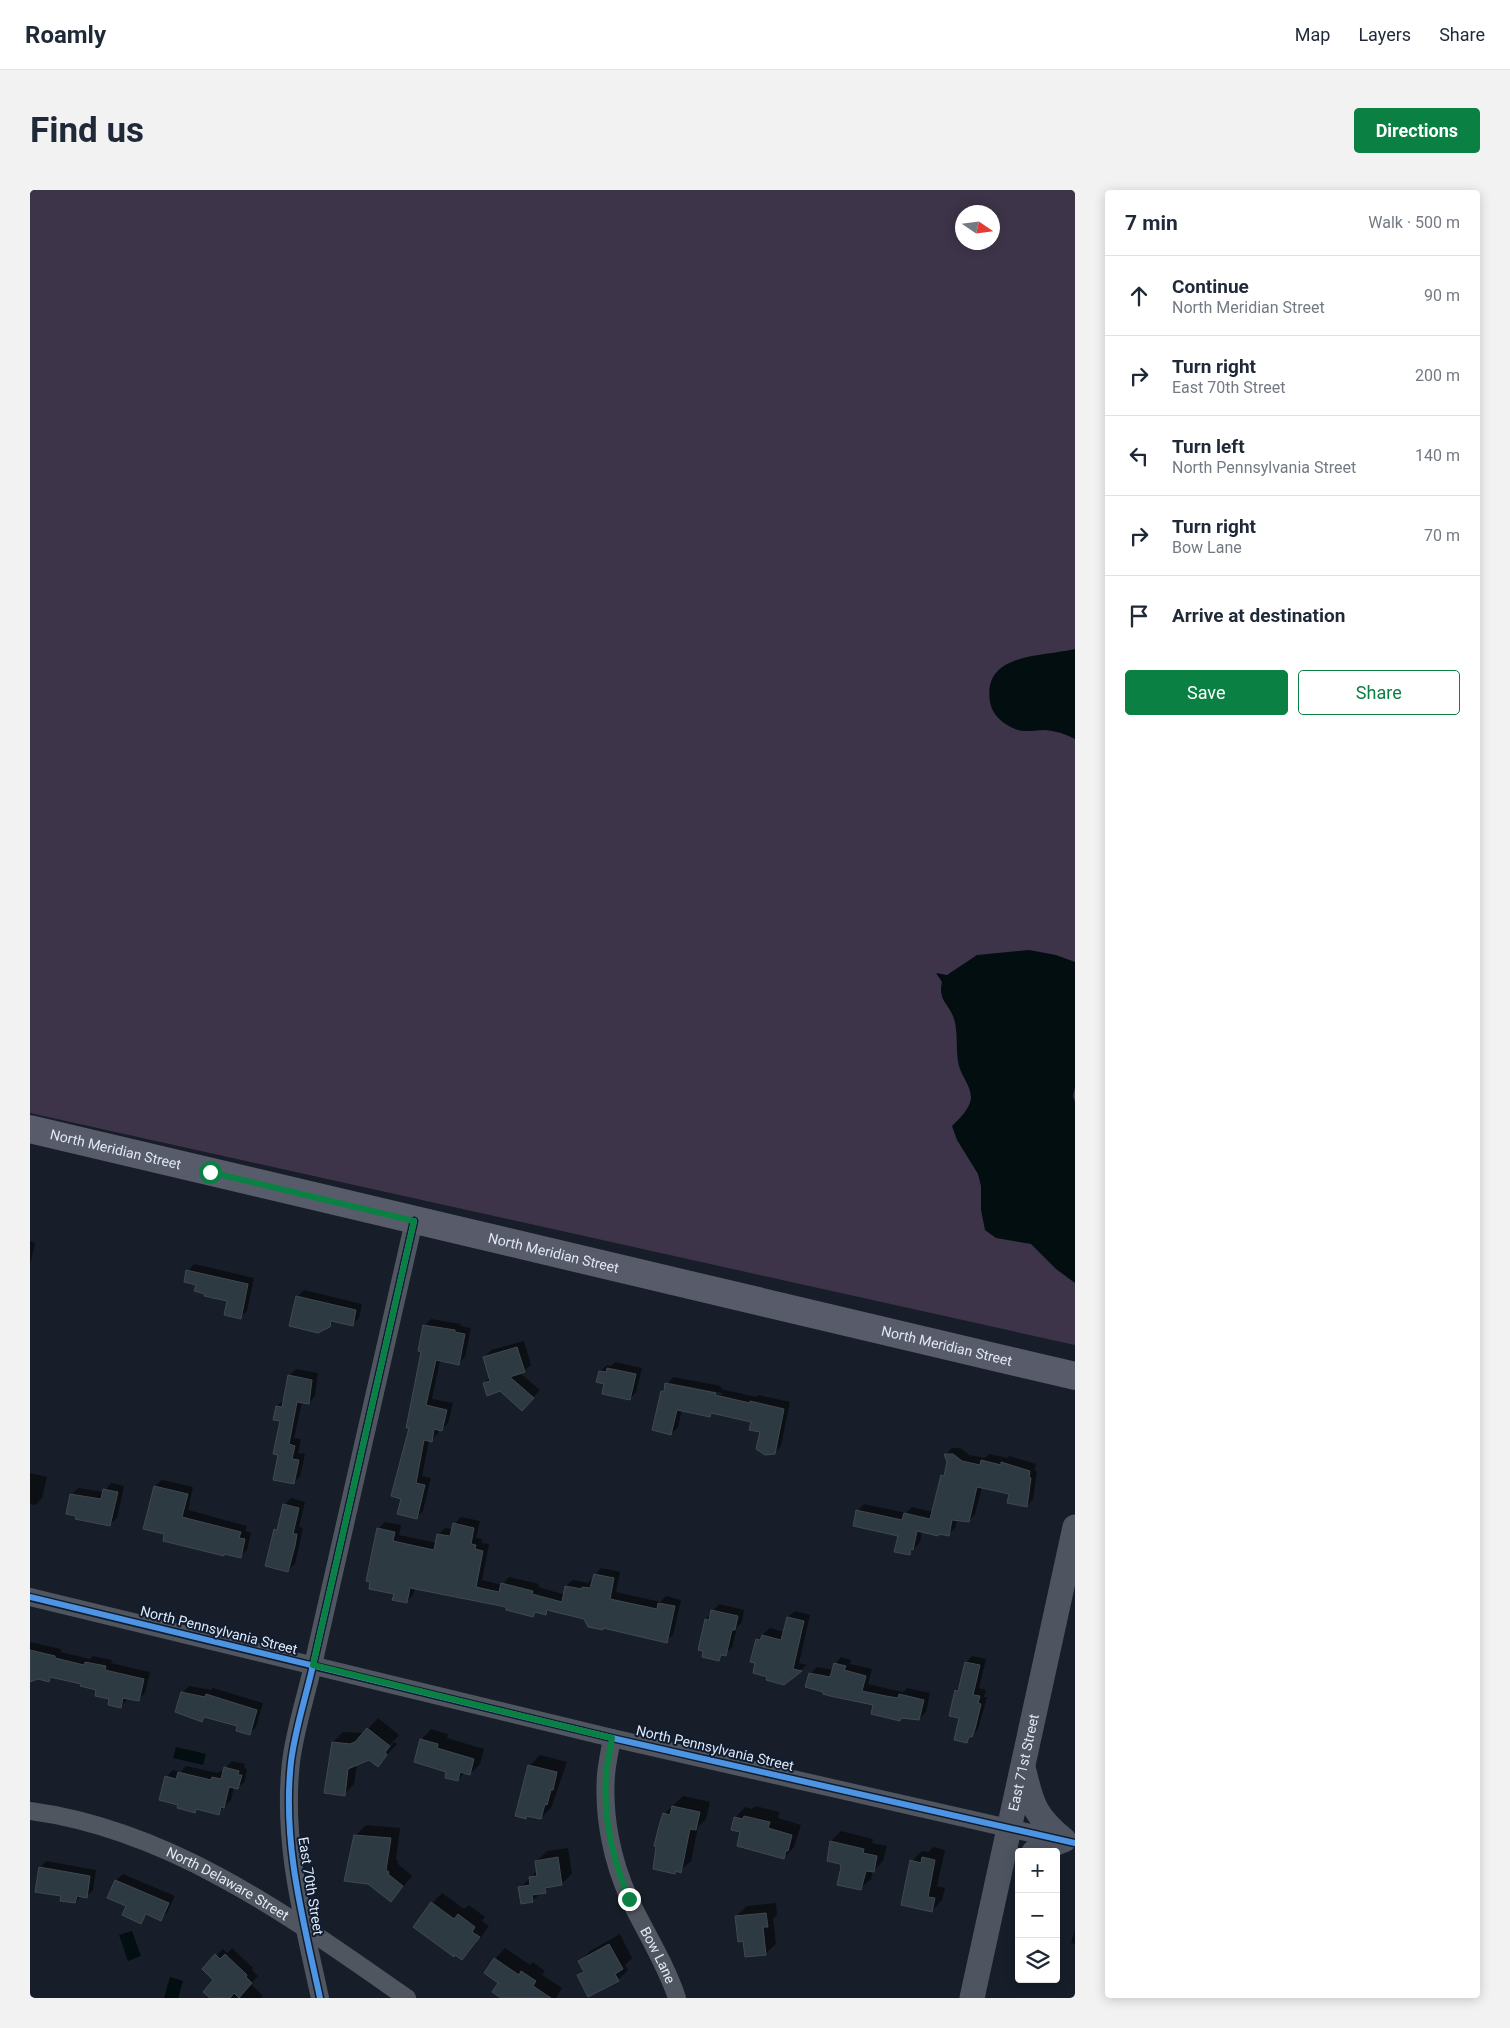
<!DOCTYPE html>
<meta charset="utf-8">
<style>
:root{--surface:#fff;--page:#f2f2f3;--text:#1f2937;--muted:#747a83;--line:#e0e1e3;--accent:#0b8043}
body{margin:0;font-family:Roboto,sans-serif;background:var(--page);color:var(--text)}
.controls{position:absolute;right:15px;bottom:15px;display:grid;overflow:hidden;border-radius:5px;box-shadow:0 2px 12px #0003}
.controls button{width:45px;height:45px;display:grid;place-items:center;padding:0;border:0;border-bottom:1px solid var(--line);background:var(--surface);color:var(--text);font:25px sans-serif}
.compass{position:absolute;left:925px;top:15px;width:45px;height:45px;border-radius:50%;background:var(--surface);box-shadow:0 2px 12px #0003;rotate:103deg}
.stop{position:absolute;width:15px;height:15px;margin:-11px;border:4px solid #0b8043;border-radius:50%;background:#fff}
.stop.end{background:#0b8043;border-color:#fff;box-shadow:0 1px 5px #0008}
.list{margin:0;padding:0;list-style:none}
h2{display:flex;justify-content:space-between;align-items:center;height:65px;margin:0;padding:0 20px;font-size:21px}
h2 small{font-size:16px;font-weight:400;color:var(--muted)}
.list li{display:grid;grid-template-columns:32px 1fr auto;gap:15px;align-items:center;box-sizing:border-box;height:80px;padding:0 20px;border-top:1px solid var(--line)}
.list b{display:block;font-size:19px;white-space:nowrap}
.list p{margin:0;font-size:16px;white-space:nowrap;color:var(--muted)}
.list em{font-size:16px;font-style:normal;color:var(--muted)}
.actions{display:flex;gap:10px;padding:15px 20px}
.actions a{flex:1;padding:11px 0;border:1px solid var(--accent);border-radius:5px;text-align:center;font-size:18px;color:var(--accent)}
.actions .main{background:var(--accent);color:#fff}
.icon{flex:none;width:28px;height:28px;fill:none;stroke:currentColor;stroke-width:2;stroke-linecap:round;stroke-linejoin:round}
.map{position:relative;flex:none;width:1045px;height:1808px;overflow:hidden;border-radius:5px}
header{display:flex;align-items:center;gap:30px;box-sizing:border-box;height:70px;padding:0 25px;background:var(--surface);border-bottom:1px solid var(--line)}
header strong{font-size:24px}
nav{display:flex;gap:28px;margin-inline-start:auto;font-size:18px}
.intro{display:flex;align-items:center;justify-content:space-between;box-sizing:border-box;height:120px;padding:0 30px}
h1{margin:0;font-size:35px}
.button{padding:12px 22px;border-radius:5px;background:var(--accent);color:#fff;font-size:18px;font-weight:700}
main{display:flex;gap:30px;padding:0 30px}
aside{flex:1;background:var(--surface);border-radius:5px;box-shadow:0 2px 12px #0003}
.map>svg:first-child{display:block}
.green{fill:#3e3449;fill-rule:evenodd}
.water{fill:#020e10}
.shadow{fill:#0007;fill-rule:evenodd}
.building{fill:#2e3a42;stroke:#404850}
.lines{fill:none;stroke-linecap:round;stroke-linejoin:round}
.minor{stroke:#50565f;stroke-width:18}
.secondary{stroke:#4f5560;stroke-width:25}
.primary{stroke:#585c6a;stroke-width:28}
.cycleway-casing{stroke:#101c30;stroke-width:9}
.cycleway{stroke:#4d94e3;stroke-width:6}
.route{stroke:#0b8043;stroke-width:6}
.labels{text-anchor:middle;stroke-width:4;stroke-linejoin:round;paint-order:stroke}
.street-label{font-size:14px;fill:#e0e9f6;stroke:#101c30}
</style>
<header>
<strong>Roamly</strong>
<nav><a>Map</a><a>Layers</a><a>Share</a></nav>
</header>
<div class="intro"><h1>Find us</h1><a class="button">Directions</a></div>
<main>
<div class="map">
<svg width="1045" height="1808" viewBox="0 0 1045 1808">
<rect width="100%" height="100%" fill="#171e29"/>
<path class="green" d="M0,0H1045V1155L0,923ZM932,22H962V52H932Z"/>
<g class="water">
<path d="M1045,459V549C1036,544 1026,541 1016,540C1005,540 995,543 985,539C973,534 962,525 960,512C952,462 1012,467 1045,459Z"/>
<path d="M999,760L1026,765L1045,772V897L1043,906L1045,912V1093L1026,1079L1001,1054L966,1048L955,1040L951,1020V996L948,984L927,950L922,936C929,929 940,919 941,908C941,896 932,887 929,876C925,861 929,841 923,826C917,812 908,810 912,792L906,783L917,785L947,765Z"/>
<path d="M146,1557L176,1564L173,1575L143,1568Z"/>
<path d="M102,1741L111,1766L98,1771L89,1745Z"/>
<path d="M140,1787L153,1791L148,1808H134Z"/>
</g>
<g class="shadow">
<path d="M0,1051L5,1053L0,1075Z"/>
<path d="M164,1074L224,1088L217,1121L210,1127L199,1111L167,1094L158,1081Z"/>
<path d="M274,1100L332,1114L329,1128L322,1135L304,1131L299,1136L267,1107Z"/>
<path d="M401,1129L431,1134L430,1136L441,1138L435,1167L428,1174L410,1170L402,1209L423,1213L418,1233L412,1239H409L408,1243L401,1250H399L392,1286L401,1288L393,1321L386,1328L372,1308L380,1237L393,1161L394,1136Z"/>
<path d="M494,1151L501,1175L494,1181L490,1183L510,1200L492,1219L471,1200L454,1193L460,1187L454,1167L461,1160Z"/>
<path d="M585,1172L612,1178L606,1202L600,1209L575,1193L570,1182L577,1175L581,1176Z"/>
<path d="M266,1179L288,1183L285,1206L279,1213L272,1212L264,1248L271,1249L268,1263L275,1264L270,1286L264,1293L249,1265L251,1230L247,1216L254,1210L260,1185Z"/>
<path d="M643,1187L691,1196V1199L726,1207L728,1205L760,1212L751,1256L744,1263L732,1241L722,1231L683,1222L680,1226L652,1219L648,1237L641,1244L632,1201ZM640,1193L692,1203L691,1205L638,1195Z"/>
<path d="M922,1258H930L939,1265L955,1268L959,1264L977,1268L979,1266L1006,1274L1004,1280L1007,1281L1003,1309L997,1316L981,1303L952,1297L945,1324L939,1331L927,1330L925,1338L919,1344L892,1341L890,1352L879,1364L870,1345L827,1321L834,1314L876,1323L882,1317L903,1322L912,1286L916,1282L918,1272L916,1264Z"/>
<path d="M0,1283L17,1287L12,1308L6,1315L0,1314Z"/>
<path d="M132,1290L163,1297L158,1320L217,1336L215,1341L221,1343L217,1360L210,1366L195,1363L193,1365L136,1343L125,1296Z"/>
<path d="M81,1293L94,1296L87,1328L80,1334L41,1305L48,1298L74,1302Z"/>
<path d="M261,1308L275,1312L269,1337L273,1338L265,1374L258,1380L245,1340L250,1335L254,1315Z"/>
<path d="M431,1327L450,1331L446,1348L452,1349L451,1353L459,1354L452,1390L472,1395L479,1387L509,1394L508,1397L535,1405L536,1396L543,1390L558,1393L560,1390L563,1391L565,1385L571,1378L590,1382L586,1402L630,1412L636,1406L651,1410L643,1445L636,1451L574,1437L573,1439L555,1427L520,1420L516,1424L507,1422L503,1425L478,1416L385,1398L383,1405L377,1412L365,1403L348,1339L355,1332L371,1335L369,1345L407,1353L409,1344L415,1338L423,1339L424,1334Z"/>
<path d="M689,1414L714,1420L712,1432L707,1437L702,1458L689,1469L676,1429Z"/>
<path d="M765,1421L780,1425L769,1473L777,1475L753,1493L738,1486L726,1472L727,1450L740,1438L754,1442L758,1427Z"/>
<path d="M0,1452L31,1459V1462L60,1469L63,1466L82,1470L81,1473L120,1482L115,1503L108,1510L98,1508L91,1517L68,1499L52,1493L23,1486L19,1490L8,1488L0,1491Z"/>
<path d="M942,1466L956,1469L949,1498L956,1500L954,1507H957L948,1539L937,1552L926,1500L931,1496L936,1472Z"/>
<path d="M811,1467L821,1470L820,1474L842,1479L838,1494L863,1500L873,1502L877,1498L900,1503L896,1522L889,1529L844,1514L780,1484L787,1477L803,1480L805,1474Z"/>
<path d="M159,1496L181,1500L183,1498L233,1513L226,1537L220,1543L208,1535L176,1526L172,1531L152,1503Z"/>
<path d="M348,1528L369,1545L352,1564H355L364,1552L367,1554L347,1575L340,1569L327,1574L324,1594L314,1605L303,1552L313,1542L334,1543Z"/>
<path d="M401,1539L418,1544L417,1548L454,1559L450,1574L440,1584L435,1582L428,1590L391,1550Z"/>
<path d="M510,1565L537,1572L521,1618L511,1628L498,1625L495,1627L500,1575Z"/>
<path d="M202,1571L215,1574L214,1578L217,1579L215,1591L208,1598L204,1597L201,1610L188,1623L167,1618L164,1621L149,1614L136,1587L143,1580L150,1582L156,1576L188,1583L190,1581L194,1582L195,1578Z"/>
<path d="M653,1606L680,1612L676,1629L668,1637L661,1671L650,1681L647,1680L645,1683L634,1624Z"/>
<path d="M725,1616L749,1622L748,1628L771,1635L764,1657L754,1668L711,1641L705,1628L715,1617L722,1619Z"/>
<path d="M336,1635L370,1638L366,1670L369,1671L367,1673L382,1686L361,1711L325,1646Z"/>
<path d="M811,1641L843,1649L842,1653L857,1656L853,1671L843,1681L841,1689L830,1699L813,1676L801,1651Z"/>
<path d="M903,1657L915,1660L907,1696L915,1698L912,1710L902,1721L882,1671L892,1661L899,1662Z"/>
<path d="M538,1658L542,1684L531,1694L521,1695L502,1711L490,1698L508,1680L507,1671L517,1661Z"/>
<path d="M16,1671L66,1680L63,1700L56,1707L51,1706L45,1712L32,1705L10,1678Z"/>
<path d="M93,1684L145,1706L137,1723L130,1729L118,1724L111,1732L98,1715L79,1707L86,1690Z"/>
<path d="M412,1703L434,1719L439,1715L455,1727L452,1731L459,1736L442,1759L432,1769L402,1713Z"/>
<path d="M746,1713L747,1725L743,1729L746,1754L735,1764L714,1750L706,1726L717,1716Z"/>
<path d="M1045,1739V1754L1041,1753Z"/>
<path d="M590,1744L602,1768L595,1775L598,1780L588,1790L549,1785L554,1780L550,1771L560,1761Z"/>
<path d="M202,1758L223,1778L222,1780L228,1786L221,1794L233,1806L231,1808H181L185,1790L173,1779L193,1759L197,1763Z"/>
<path d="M475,1758L500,1775L503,1772L515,1781L512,1785L532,1798L526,1808H473L470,1792L455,1783L465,1769Z"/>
</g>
<g class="building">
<path d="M156,1080L218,1094L211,1129L194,1125L197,1111L174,1106L175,1104L164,1101L166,1095L154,1092Z"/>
<path d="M266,1106L326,1120L323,1136L301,1131L300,1137L288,1143L259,1136Z"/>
<path d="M393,1135L425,1140V1142L435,1144L429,1175L406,1170L396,1215L417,1220L412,1241L404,1239L402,1252L394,1250L386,1293L395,1295L387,1329L367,1324L371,1309L361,1306L379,1238H376L391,1162L388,1161Z"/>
<path d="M487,1157L495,1182L480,1187L504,1208L492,1221L470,1201L457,1206L453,1193L460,1191L453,1167Z"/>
<path d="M577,1178L606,1184L600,1210L572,1204L574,1194L566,1192L569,1181L576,1182Z"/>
<path d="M258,1185L282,1190L279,1214L267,1212L259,1254L265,1256L262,1269L269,1270L264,1294L243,1290L248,1265L243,1264L250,1231L243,1230L246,1216L252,1217Z"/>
<path d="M635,1193L686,1203L685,1205L720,1213V1211L754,1219L745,1264L735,1265L726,1259L730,1242L719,1240L721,1232L681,1223L680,1227L647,1220L641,1245L622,1240L631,1201H634Z"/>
<path d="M914,1264H923L932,1271L950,1275L951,1270L971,1275V1272L1000,1281L999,1287L1001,1288L997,1317L977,1313L979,1304L947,1297L939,1332L922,1330L919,1346L909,1344L908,1346L887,1341L883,1360L881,1359L880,1365L864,1362L868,1346L823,1336L826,1320L872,1330L874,1323L900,1329L911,1285L914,1286L917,1272Z"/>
<path d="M124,1296L158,1304L152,1327L211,1342L209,1348L215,1349L211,1368L194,1364V1366L133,1351L134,1344L113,1339Z"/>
<path d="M73,1299L88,1302L80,1336L45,1329L46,1326L36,1324L40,1304L71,1309Z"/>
<path d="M253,1314L269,1318L263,1344H267L265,1356L258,1382L235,1376L244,1339L247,1340Z"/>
<path d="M423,1333L444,1338L441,1354L446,1355L445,1359L453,1361L446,1397L469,1402L471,1393L503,1401L502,1404L532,1412L535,1396L552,1399V1397L560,1398L564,1384L584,1388L580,1409L627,1419L628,1413L645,1416L637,1453L573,1438V1440L558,1437L554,1429L517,1420L516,1425L505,1422L503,1427L476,1420V1417L380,1398L377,1413L362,1410L364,1404L339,1399L340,1392L336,1391L347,1338L365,1342L363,1351L404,1360L407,1344L420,1346Z"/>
<path d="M681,1420L708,1426L705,1440H702L696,1466L691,1465L689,1471L672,1467L673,1461L668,1460L675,1429L679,1430Z"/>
<path d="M757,1427L774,1431L763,1479L772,1481L754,1495L736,1490L737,1487L723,1483L725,1473L720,1472L726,1449L730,1450L732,1445L751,1450Z"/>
<path d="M0,1460L25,1466V1468L54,1475L55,1472L76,1476L75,1480L114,1489L109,1511L93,1508L91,1518L78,1515L79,1509L65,1506L66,1500L50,1496L51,1494L20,1487L19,1492L8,1489L0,1492Z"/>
<path d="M935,1472L950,1475L943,1505L950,1506L948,1513L951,1514L945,1539L942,1547H939L937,1553L924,1550L929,1528L919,1526L925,1500L928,1501Z"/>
<path d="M804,1473L816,1476L814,1480L836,1486L832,1501L856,1506L868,1508L869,1504L894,1510L889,1530L871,1528L870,1531L841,1524L843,1515L800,1506L793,1504V1502L775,1497L779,1483L800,1487Z"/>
<path d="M151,1502L175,1507L176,1504L227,1520L220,1545L206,1541L207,1536L174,1527L172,1532L145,1522Z"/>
<path d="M337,1538L360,1556L355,1562L357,1565L348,1577L339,1570L318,1579L315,1606L294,1603L302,1552L320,1554L325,1552Z"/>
<path d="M390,1549L408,1554L407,1558L444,1569L440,1585L430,1582L428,1591L415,1588L416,1582L384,1572Z"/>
<path d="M498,1575L527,1582L523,1600H521L517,1615L515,1614L511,1629L496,1626V1629L485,1626Z"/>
<path d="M194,1577L209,1581L208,1585H212L208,1599L199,1597L194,1618L191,1617L189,1625L166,1619L165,1623L147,1618L148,1615L129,1610L135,1586L146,1589L148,1582L181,1590L182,1587L191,1589Z"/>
<path d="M642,1616L670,1622L666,1640L660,1639L651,1683L646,1681L645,1684L623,1679L626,1657L624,1656L629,1636L633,1623L640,1625Z"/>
<path d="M714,1626L740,1632L738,1638L762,1645L758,1661H756L754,1669L707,1656L710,1642L701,1640L704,1627L713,1629Z"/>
<path d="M324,1645L361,1648L356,1680L359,1682L358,1684L373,1696L361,1712L338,1694L314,1691Z"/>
<path d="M800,1651L834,1659L833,1663L847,1666L844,1682L836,1681L831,1700L807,1695L811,1677L810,1674L797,1671Z"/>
<path d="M528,1667L532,1695L515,1698L516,1703L502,1705L503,1712L491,1714L488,1697L500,1695L499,1687L507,1686L505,1671Z"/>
<path d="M892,1667L905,1670L898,1707L905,1708L902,1722L871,1715L880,1670L891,1673Z"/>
<path d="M9,1677L60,1686L57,1708L47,1706L45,1713L30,1711L31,1706L5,1702Z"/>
<path d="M85,1690L139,1713L131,1731L116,1724L111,1734L92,1725L96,1716L77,1708Z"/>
<path d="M401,1712L424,1729L428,1724L445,1737L442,1742L450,1747L432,1770L425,1765L424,1767L383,1737Z"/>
<path d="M736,1723L738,1737H733L736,1765L715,1767L713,1751L708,1752L705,1726Z"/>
<path d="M579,1754L593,1779L585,1784L589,1791L558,1807L547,1785L554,1782L548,1771Z"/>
<path d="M185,1764L190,1769L195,1764L217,1785L216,1787L222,1793L209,1808L204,1803L200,1808H180L173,1802L183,1790L172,1779Z"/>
<path d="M464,1768L489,1785L491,1781L506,1791L503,1796L521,1808H471L462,1802L468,1793L454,1783Z"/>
</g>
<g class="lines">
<g class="minor">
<path d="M0,1407L582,1548L1031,1650"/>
<path id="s1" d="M582,1548C580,1560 577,1573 576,1585C573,1626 582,1671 599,1708C615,1742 635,1772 647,1808"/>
<path id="s2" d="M0,1621C142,1640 262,1728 377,1808"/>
<path d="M290,1808C273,1729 252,1653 261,1572C265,1539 276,1507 283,1475L384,1031"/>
</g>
<g class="secondary">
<path d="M994,1581C1002,1616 1006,1627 1034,1650L1004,1662"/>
<path id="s3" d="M942,1808L1045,1337"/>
</g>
<path class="primary" id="s4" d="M0,939L1045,1186"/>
<g class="cycleway-casing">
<g id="cycleway">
<path d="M0,1407L582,1548L1045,1653"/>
<path d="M290,1808C273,1729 252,1653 261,1572C265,1539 276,1507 283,1475L384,1031"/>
</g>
</g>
<use href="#cycleway" class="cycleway"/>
</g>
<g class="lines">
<path class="route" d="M180,982L384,1031L283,1475L582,1548C580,1560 577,1573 576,1585C573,1628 583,1670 599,1709"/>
</g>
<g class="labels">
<g class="street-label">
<text dy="5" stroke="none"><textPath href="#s4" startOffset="88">North Meridian Street</textPath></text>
<text dy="5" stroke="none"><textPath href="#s4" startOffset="538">North Meridian Street</textPath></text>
<text dy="5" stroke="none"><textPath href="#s4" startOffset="942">North Meridian Street</textPath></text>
<text transform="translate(189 1440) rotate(14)" y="5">North Pennsylvania Street</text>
<text transform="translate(685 1558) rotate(13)" y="5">North Pennsylvania Street</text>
<text dy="5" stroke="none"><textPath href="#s3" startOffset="241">East 71st Street</textPath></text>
<text dy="5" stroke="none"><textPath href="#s2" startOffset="212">North Delaware Street</textPath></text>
<text transform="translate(281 1696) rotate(81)" y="5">East 70th Street</text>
<text dy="5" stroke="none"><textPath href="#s1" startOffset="228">Bow Lane</textPath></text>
</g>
</g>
</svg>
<div class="controls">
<button>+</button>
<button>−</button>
<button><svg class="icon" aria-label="layers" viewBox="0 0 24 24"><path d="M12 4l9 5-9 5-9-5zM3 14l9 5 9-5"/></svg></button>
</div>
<svg class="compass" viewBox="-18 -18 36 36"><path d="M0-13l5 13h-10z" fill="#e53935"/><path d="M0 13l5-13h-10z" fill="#747a83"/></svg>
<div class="stop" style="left:180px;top:982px"></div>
<div class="stop end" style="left:599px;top:1709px"></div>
</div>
<aside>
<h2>7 min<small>Walk · 500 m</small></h2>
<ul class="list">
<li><svg class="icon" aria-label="ahead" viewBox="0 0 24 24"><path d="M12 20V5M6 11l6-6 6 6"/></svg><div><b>Continue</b><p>North Meridian Street</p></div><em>90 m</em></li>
<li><svg class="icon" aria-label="right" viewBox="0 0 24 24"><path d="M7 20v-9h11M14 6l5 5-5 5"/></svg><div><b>Turn right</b><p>East 70th Street</p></div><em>200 m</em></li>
<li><svg class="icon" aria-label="left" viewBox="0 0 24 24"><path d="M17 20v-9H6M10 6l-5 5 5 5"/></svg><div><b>Turn left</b><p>North Pennsylvania Street</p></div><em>140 m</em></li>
<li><svg class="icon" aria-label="right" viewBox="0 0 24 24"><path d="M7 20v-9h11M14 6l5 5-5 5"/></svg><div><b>Turn right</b><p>Bow Lane</p></div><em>70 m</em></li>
<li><svg class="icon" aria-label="arrive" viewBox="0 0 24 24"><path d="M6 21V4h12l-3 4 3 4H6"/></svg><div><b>Arrive at destination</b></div></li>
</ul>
<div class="actions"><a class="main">Save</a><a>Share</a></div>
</aside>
</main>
